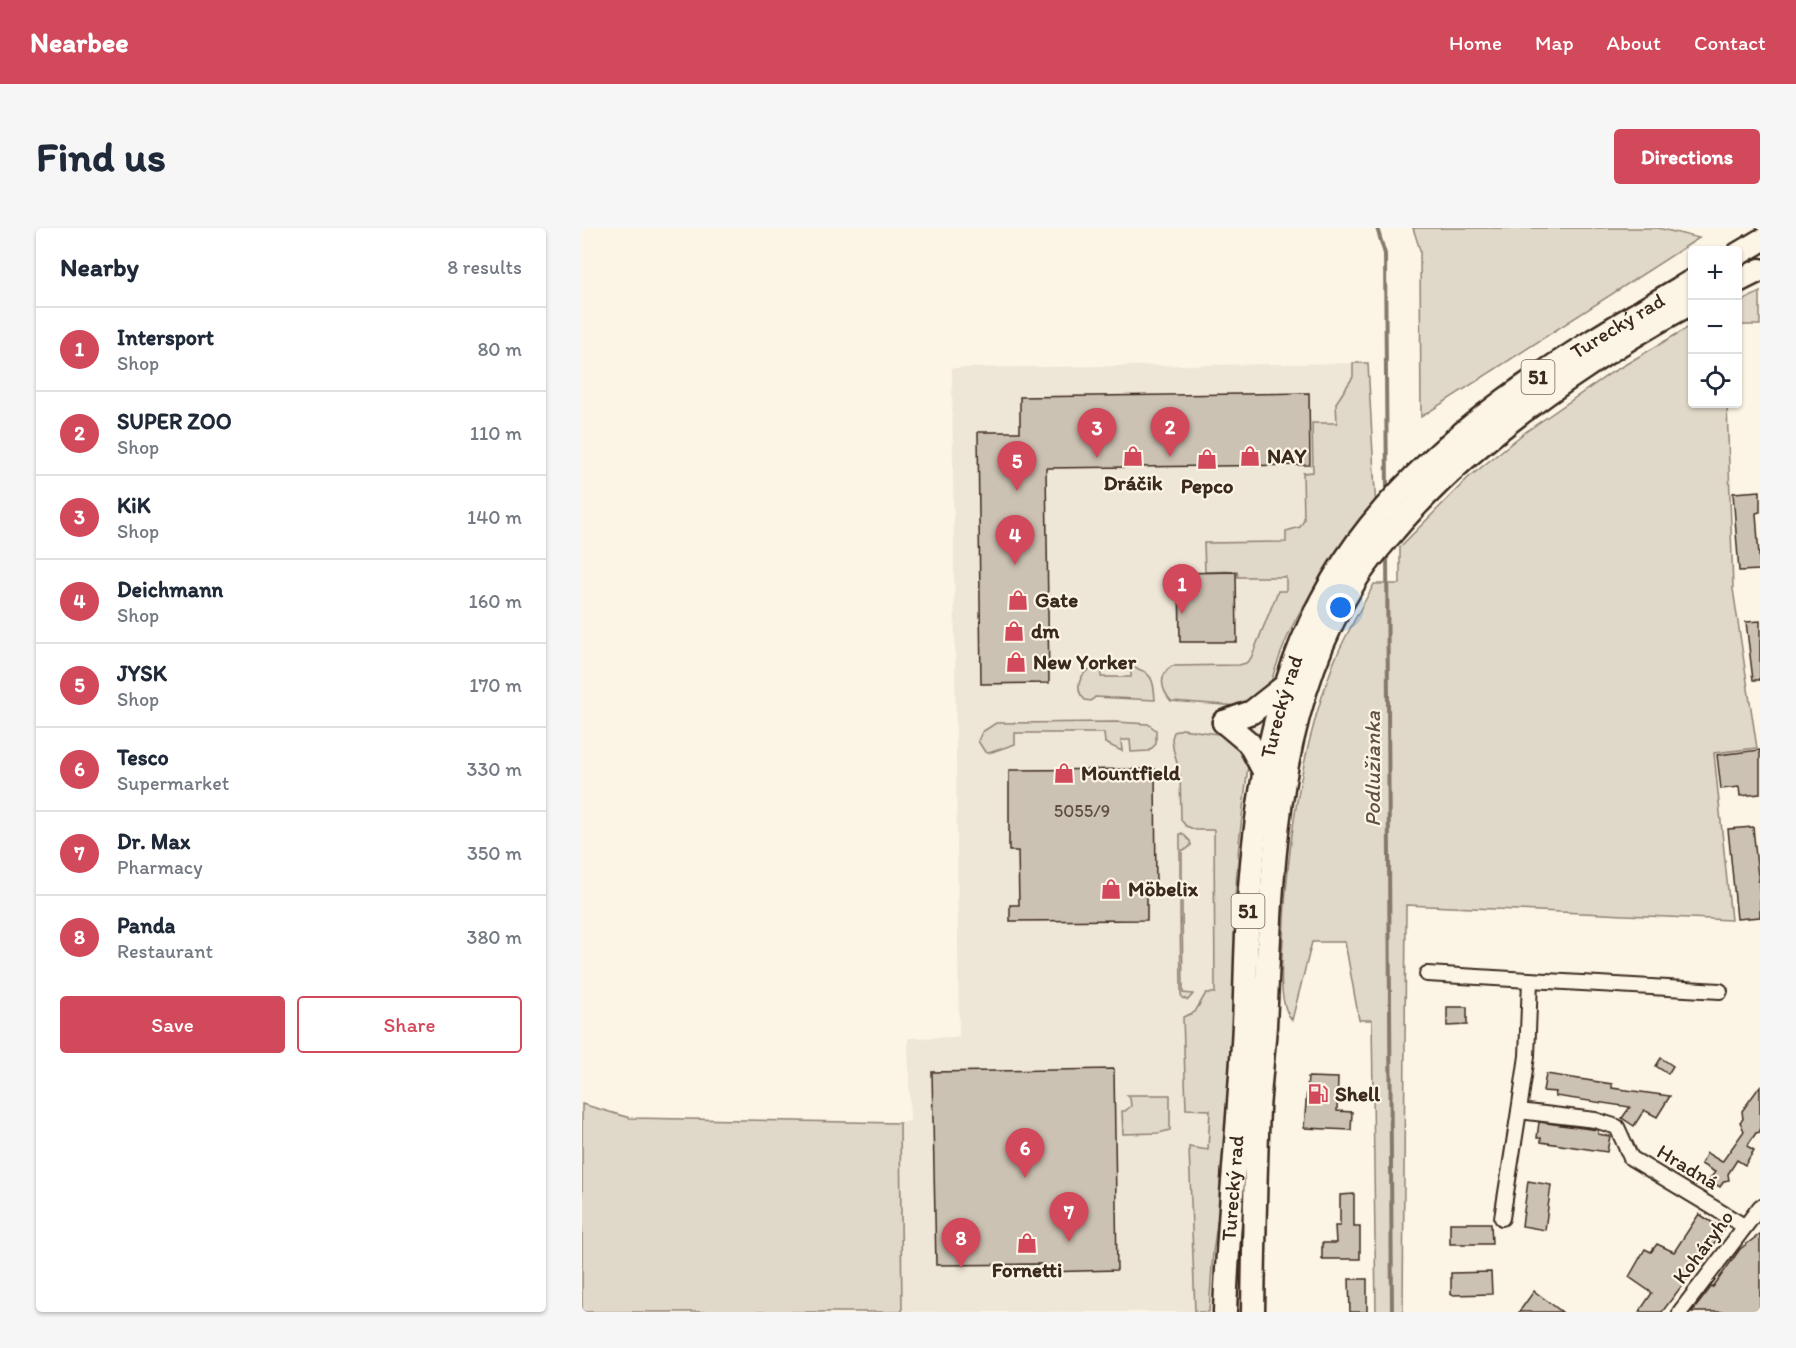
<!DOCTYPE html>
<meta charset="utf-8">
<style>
:root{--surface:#fff;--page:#f6f6f7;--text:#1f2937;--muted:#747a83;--line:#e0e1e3;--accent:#d1495b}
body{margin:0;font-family:Itim,sans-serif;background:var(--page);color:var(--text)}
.controls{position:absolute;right:18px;top:18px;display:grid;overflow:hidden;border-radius:6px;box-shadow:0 2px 4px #0004}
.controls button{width:54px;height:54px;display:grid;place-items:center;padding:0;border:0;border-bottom:2px solid var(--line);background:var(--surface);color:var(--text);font:30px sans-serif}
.you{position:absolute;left:759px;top:380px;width:21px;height:21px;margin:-15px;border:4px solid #fff;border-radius:50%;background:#1a73e8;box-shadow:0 0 0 9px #1a73e833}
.badge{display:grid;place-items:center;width:39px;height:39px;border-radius:50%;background:var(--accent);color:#fff;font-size:20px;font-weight:700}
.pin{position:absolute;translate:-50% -50px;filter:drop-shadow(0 2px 3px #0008)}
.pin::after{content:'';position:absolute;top:32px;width:21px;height:18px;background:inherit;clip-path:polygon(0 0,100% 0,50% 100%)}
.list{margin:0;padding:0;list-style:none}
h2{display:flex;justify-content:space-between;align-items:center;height:78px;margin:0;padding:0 24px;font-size:26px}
h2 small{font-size:20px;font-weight:400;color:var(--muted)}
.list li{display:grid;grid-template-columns:39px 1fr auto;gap:18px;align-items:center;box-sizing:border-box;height:84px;padding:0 24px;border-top:2px solid var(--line)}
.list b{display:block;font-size:22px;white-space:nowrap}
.list p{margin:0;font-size:20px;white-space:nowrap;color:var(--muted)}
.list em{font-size:20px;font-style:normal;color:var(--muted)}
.actions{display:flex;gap:12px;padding:18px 24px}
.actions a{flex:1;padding:14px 0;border:2px solid var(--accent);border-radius:6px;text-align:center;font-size:21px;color:var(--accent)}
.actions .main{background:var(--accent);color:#fff}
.icon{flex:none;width:33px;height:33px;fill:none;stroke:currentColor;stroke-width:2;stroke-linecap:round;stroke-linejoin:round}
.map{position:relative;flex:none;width:1178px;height:1084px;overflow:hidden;border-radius:6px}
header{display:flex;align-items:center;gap:36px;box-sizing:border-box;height:84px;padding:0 30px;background:var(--accent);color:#fff}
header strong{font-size:28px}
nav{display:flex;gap:33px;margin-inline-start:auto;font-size:21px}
.intro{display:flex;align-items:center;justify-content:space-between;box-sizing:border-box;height:144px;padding:0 36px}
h1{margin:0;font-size:42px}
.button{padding:15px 27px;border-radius:6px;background:var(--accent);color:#fff;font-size:21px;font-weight:700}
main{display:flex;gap:36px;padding:0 36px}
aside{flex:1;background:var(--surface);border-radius:6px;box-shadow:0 2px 4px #0004}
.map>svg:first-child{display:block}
.built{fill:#eee6d6}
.green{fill:#e0d8c8;stroke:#8e8173;stroke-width:1.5}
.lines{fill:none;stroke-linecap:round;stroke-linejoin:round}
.stream{stroke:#85796b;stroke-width:4}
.building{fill:#ccc2b3;stroke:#3b2a1e;stroke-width:1.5}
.minor-casing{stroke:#3b2a1e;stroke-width:18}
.primary-casing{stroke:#3b2a1e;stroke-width:27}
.minor{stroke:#fcf5e5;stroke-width:14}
.primary{stroke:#fcf5e5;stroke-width:22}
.labels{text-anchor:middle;stroke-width:4.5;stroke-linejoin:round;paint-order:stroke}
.number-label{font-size:18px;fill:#5f5043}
.shield{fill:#fcf5e5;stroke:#75675a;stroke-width:1.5}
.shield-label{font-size:20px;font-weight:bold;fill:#3b2a1e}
.street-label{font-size:21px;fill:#3b2a1e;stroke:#fcf5e5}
.poi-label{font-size:21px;font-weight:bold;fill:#3b2a1e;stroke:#fcf5e5;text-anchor:start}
.water-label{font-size:22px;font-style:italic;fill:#605144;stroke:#fcf5e5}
</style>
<header>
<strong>Nearbee</strong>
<nav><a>Home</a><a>Map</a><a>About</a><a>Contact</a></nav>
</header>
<div class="intro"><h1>Find us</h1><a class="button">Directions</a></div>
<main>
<aside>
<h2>Nearby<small>8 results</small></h2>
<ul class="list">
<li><span class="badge">1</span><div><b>Intersport</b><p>Shop</p></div><em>80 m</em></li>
<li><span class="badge">2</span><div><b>SUPER ZOO</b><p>Shop</p></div><em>110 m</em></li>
<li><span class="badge">3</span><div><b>KiK</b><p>Shop</p></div><em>140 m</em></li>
<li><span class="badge">4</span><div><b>Deichmann</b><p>Shop</p></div><em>160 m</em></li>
<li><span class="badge">5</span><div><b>JYSK</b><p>Shop</p></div><em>170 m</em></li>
<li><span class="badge">6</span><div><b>Tesco</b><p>Supermarket</p></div><em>330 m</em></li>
<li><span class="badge">7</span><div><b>Dr. Max</b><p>Pharmacy</p></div><em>350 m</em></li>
<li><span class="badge">8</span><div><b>Panda</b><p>Restaurant</p></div><em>380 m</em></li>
</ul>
<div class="actions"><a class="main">Save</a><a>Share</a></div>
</aside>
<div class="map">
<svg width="1178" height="1084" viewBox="0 0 1178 1084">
<rect width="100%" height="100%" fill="#fcf5e5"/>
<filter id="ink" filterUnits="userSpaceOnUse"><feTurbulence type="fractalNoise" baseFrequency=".0167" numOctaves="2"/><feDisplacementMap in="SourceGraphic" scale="12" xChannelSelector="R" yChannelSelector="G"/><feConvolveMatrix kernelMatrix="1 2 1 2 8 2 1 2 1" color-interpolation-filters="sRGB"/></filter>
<g filter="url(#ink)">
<path class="built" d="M786,135L740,352L713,393L695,433L666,538L657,615L653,672V822L643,941L631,1024L627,1084H320L318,895L328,893L326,810L377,809L370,140Z"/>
<g class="green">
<path d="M831,0H1076L1117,10L839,189L838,22Z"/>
<path d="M1178,64V97H1156V75Z"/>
<path d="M1110,97V176H1145L1151,361L1175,520L1132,525L1149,692L824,677L821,1084H794L790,792H777L763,714H730L710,792C695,775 700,733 701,712C705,617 718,522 752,434C763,407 779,381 792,356H818V319L886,250L942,205L1029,145Z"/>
<path d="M771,135H786L794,282C766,318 733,354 712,395C701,417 693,440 686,464L657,478L589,473C579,461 576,447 590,438L657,437L664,435L669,430L696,363H704V349H656L655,343L623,344L622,315L704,314V303L718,299L722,292L721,245L731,244L730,195H755L754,175L771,149Z"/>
<path d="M511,439H519V449H549V439C570,443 572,452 573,472L513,469L509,473L503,472C491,461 498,445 511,439Z"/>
<path d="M534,494L566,496L574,502V516L567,523L549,524L548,512H539L540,523L523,515L522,505H433V516L407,525L403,524L396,513L400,504L414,495Z"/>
<path d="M600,501L643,507L660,515L666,538L657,615L653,672V822L643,941L631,1024L627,1084H613L607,919L626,922L628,882L604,881L601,789L613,784L624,765H633L632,602H614L604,598L599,592L598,547L591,520L590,510L592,504Z"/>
<path d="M600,605L608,613L609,617L605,621L600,622V669H598V606Z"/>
<path d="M598,674H600L601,765L611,766L606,772L600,770L599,766Z"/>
<path d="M545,867H588V902L577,905L541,906L540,883H543L549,878L548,870Z"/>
<path d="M0,876L48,890L318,895L320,1084H0Z"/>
</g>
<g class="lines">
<g class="stream">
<path d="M795,0L803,26L805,265"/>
<path d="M805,324L810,1084"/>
</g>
</g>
<g class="building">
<path d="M727,165L728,237L464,240L467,455L399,456L396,204H438V169Z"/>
<path d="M1178,263V284L1174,285L1178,342L1157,343L1151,265Z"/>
<path d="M654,344L655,414H598L597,345Z"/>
<path d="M1178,393V452H1171L1164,394Z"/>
<path d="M1178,522V566L1158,568L1157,559L1139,561L1135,527Z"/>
<path d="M573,541L574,662H565V692L428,693V677H437L436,623H427V542Z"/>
<path d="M1171,599L1178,668V689L1155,691L1146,601Z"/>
<path d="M865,779H885V797L865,798Z"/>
<path d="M1079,830L1091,838L1086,846L1074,838Z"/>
<path d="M532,841L535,1042L462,1044V1036L354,1037L350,844Z"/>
<path d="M964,846L1030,856V860L1088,868L1075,889L1062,882L1052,898L1040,890L1048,879L973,868L974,864L961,863Z"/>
<path d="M726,849L756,850L755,883L770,884L769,902L722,900Z"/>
<path d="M1178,858V904L1174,905L1165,918L1172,922L1163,937L1155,932L1146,946L1147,952L1142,953L1138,959L1127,952L1133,944L1119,936L1125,925L1140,934L1162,903L1158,894L1161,891L1160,883Z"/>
<path d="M957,894L1016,902V906L1028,908L1025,924L959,914V910H955Z"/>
<path d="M946,953L969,957L963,1002L940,998Z"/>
<path d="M772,966V998H778V1031H740V1015H754L753,998H758V967Z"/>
<path d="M1117,986L1142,1002L1080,1084H1057L1070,1065L1047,1049L1063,1021L1069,1024L1075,1016L1092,1024Z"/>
<path d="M868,995H909L910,1016H868Z"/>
<path d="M1178,1006V1084H1110L1130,1058L1131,1059L1158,1021Z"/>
<path d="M909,1044L910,1066L869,1067V1045Z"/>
<path d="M767,1051H785V1084H768Z"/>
<path d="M952,1063L980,1084H937Z"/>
</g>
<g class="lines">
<g class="minor-casing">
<g id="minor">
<path d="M845,746L1138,763"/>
<path d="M948,753L945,828L937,883L1013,892L1035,899L1049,930L1162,998"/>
<path d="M920,990L937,883"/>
<path d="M1098,1084L1178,979"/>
</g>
</g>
<g class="primary-casing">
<g id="primary">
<path d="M1156,26L1178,13"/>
<path d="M1156,53L1178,42"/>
<path d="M642,494L670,484L703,458"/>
<path d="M642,494L667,515L682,543"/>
<path id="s1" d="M643,1084C646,994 656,905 661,815C664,768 663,721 667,674C675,549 699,419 775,315C860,199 989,125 1110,53"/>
<path d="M671,1084C672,1016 673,949 676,881C678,853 681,826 683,798C690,647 690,487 773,353C786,331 804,312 821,292C875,231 940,181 1008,136C1041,114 1075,93 1110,75"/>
</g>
</g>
<use href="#minor" class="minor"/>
<use href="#primary" class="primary"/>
</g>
</g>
<defs>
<g id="shop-bare" transform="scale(1.62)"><path d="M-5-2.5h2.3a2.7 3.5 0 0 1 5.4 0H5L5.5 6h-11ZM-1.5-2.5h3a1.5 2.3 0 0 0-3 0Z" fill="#d1495b" stroke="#fcf5e5" stroke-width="2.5" paint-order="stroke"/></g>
<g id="fuel-bare" transform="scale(1.62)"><path d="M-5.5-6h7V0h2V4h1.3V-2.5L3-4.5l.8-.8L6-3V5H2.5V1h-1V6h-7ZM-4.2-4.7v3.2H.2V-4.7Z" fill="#d1495b" stroke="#fcf5e5" stroke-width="2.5" paint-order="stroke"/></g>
</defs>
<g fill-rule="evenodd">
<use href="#shop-bare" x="551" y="228"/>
<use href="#shop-bare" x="668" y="228"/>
<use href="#shop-bare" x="625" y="231"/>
<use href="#shop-bare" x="436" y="372"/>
<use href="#shop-bare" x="432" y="403"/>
<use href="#shop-bare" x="434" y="434"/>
<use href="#shop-bare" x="482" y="545"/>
<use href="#shop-bare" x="529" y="661"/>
<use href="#fuel-bare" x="736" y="866"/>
<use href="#shop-bare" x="445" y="1015"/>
</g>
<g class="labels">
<g class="number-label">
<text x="500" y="589">5055/9</text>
</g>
<g class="shield">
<rect x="939.5" y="132" width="33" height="34" rx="4.5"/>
<rect x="649.5" y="666" width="33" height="34" rx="4.5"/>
</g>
<g class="shield-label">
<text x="956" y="156">51</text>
<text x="666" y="690">51</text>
</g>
<g class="street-label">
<text dy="7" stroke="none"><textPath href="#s1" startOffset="1132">Turecký rad</textPath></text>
<text dy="7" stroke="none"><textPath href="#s1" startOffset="609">Turecký rad</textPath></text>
<text transform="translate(1106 939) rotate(31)" y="7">Hradná</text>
<text dy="7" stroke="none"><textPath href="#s1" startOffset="124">Turecký rad</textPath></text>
<text transform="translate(1121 1019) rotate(-53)" y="7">Koháryho</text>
</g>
<g class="poi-label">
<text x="685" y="235">NAY</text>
<text x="551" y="262" text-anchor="middle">Dráčik</text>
<text x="625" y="265" text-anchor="middle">Pepco</text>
<text x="453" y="379">Gate</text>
<text x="449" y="410">dm</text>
<text x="451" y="441">New Yorker</text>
<text x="499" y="552">Mountfield</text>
<text x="546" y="668">Möbelix</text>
<text x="753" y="873">Shell</text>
<text x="445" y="1049" text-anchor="middle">Fornetti</text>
</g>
<g class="water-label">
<text transform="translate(790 541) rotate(-90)" y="8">Podlužianka</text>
</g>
</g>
</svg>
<div class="controls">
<button>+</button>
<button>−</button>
<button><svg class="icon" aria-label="locate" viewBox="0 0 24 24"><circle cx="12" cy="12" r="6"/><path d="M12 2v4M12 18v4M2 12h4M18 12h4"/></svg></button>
</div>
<div class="you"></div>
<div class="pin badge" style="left:600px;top:386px">1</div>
<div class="pin badge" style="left:588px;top:229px">2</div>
<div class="pin badge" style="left:515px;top:230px">3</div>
<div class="pin badge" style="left:433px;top:337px">4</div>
<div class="pin badge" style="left:435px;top:263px">5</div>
<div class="pin badge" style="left:443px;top:950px">6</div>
<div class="pin badge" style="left:487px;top:1014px">7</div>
<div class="pin badge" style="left:379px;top:1040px">8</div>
</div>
</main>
